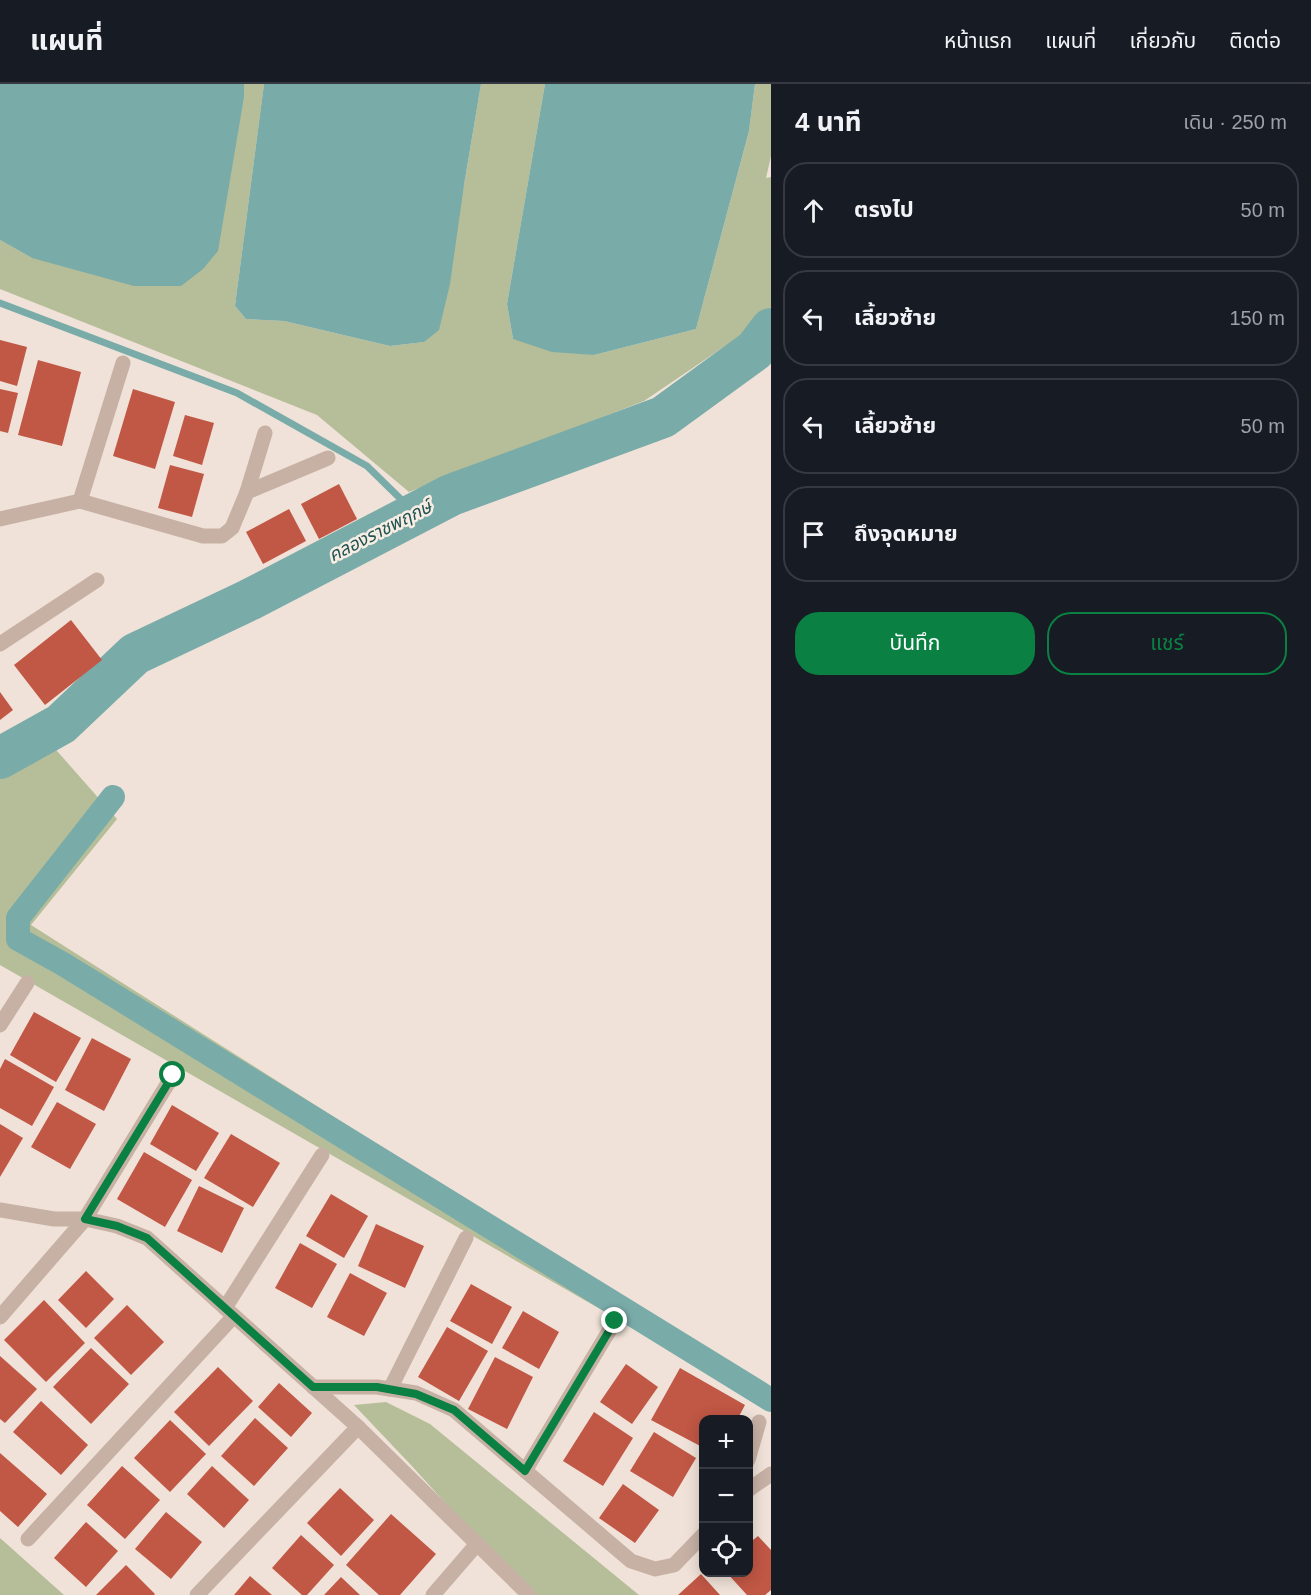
<!DOCTYPE html>
<html lang="th">
<meta charset="utf-8">
<style>
:root{--surface:#171b24;--page:#242831;--text:#f1f3f6;--muted:#9ea1a6;--line:#363941;--accent:#0b8043}
body{margin:0;font-family:Arial,"Noto Sans Thai",sans-serif;background:var(--page);color:var(--text)}
.controls{position:absolute;right:18px;bottom:18px;display:grid;overflow:hidden;border-radius:12px;box-shadow:0 3px 15px #0003}
.controls button{width:54px;height:54px;display:grid;place-items:center;padding:0;border:0;border-bottom:2px solid var(--line);background:var(--surface);color:var(--text);font:30px sans-serif}
.stop{position:absolute;width:18px;height:18px;margin:-14px;border:4px solid #0b8043;border-radius:50%;background:#fff}
.stop.end{background:#0b8043;border-color:#fff;box-shadow:0 2px 6px #0008}
.list{margin:0;padding:0;list-style:none}
h2{display:flex;justify-content:space-between;align-items:center;height:78px;margin:0;padding:0 24px;font-size:26px}
h2 small{font-size:20px;font-weight:400;color:var(--muted)}
.list li{display:grid;grid-template-columns:39px 1fr auto;gap:18px;align-items:center;box-sizing:border-box;height:96px;margin:0 12px 12px;padding:0 12px;border:2px solid var(--line);border-radius:24px}
.list b{display:block;font-size:22px;white-space:nowrap}
.list em{font-size:20px;font-style:normal;color:var(--muted)}
.actions{display:flex;gap:12px;padding:18px 24px}
.actions a{flex:1;padding:14px 0;border:2px solid var(--accent);border-radius:24px;text-align:center;font-size:21px;color:var(--accent)}
.actions .main{background:var(--accent);color:#fff}
.icon{flex:none;width:33px;height:33px;fill:none;stroke:currentColor;stroke-width:2;stroke-linecap:round;stroke-linejoin:round}
.map{position:relative;flex:none;width:771px;height:1511px;overflow:hidden}
header{display:flex;align-items:center;gap:36px;box-sizing:border-box;height:84px;padding:0 30px;background:var(--surface);border-bottom:2px solid var(--line)}
header strong{font-size:28px}
nav{display:flex;gap:33px;margin-inline-start:auto;font-size:21px}
main{display:flex}
aside{flex:1;background:var(--surface)}
.map>svg:first-child{display:block}
.green{fill:#b5be99}
.water{fill:#79aba9}
.lines{fill:none;stroke-linecap:round;stroke-linejoin:round}
.stream{stroke:#79aba9;stroke-width:7}
.canal{stroke:#79aba9;stroke-width:24}
.river{stroke:#79aba9;stroke-width:42}
.building{fill:#c15745}
.minor{stroke:#c7b1a5;stroke-width:15}
.route{stroke:#0b8043;stroke-width:8}
.labels{text-anchor:middle;stroke-width:5;stroke-linejoin:round;paint-order:stroke}
.water-label{font-size:18px;font-style:italic;fill:#1e5351;stroke:#f8ede4}
</style>
<header>
<strong>แผนที่</strong>
<nav><a>หน้าแรก</a><a>แผนที่</a><a>เกี่ยวกับ</a><a>ติดต่อ</a></nav>
</header>
<main>
<div class="map">
<svg width="771" height="1511" viewBox="0 0 771 1511">
<rect width="100%" height="100%" fill="#f0e2d8"/>
<g class="green">
<path d="M244,0H264L235,222L246,235L284,237L390,262L424,258L464,101L481,0H545L507,220L513,255L594,271L696,245L749,47L755,0H771V72L766,94L771,93V223L759,239L644,317L409,408L317,331L0,205V156L32,174L244,13Z"/>
<path d="M50,659L117,735L31,841L771,1310V1323L0,881V684Z"/>
<path d="M386,1318L430,1340L639,1511H529L410,1380L354,1321Z"/>
<path d="M0,1454L64,1511H0Z"/>
</g>
<g class="water">
<path d="M0,0H244V13L218,167L203,185L181,202H134L32,174L0,156Z"/>
<path d="M264,0H481L464,101L450,200L439,246L424,258L390,262L284,237L246,235L235,222Z"/>
<path d="M545,0H755L749,47L696,245L594,271L552,268L513,255L507,220Z"/>
</g>
<g class="lines">
<path class="stream" d="M0,219L237,309L367,382L415,429"/>
<path class="canal" d="M113,713L18,834V855L63,880L771,1316"/>
<path class="river" d="M0,674L61,640L135,570L249,516L451,411L663,333L755,266L771,245"/>
</g>
<g class="building">
<path d="M0,256L27,263L17,302L0,297Z"/>
<path d="M38,276L81,288L62,362L18,351Z"/>
<path d="M0,305L18,309L8,349L0,347Z"/>
<path d="M133,305L175,318L155,385L113,372Z"/>
<path d="M185,331L214,339L202,381L173,372Z"/>
<path d="M170,381L204,390L192,433L158,424Z"/>
<path d="M339,400L357,435L319,455L301,420Z"/>
<path d="M289,425L306,457L263,480L246,448Z"/>
<path d="M71,536L102,576L45,621L14,581Z"/>
<path d="M0,608L13,626L0,636Z"/>
<path d="M34,928L81,954L56,998L10,971Z"/>
<path d="M92,954L131,975L104,1027L65,1006Z"/>
<path d="M5,975L54,1003L32,1042L0,1024V985Z"/>
<path d="M57,1018L96,1040L70,1085L31,1063Z"/>
<path d="M172,1021L219,1049L196,1087L150,1060Z"/>
<path d="M0,1040L23,1054L0,1093Z"/>
<path d="M231,1050L280,1079L253,1123L204,1094Z"/>
<path d="M144,1068L192,1096L165,1143L117,1115Z"/>
<path d="M199,1102L244,1124L222,1169L177,1147Z"/>
<path d="M331,1110L368,1132L344,1174L306,1152Z"/>
<path d="M376,1140L424,1162L405,1204L358,1182Z"/>
<path d="M300,1159L337,1180L312,1224L275,1204Z"/>
<path d="M86,1187L114,1215L86,1244L58,1216Z"/>
<path d="M350,1189L387,1209L364,1252L327,1233Z"/>
<path d="M471,1200L512,1223L492,1260L450,1237Z"/>
<path d="M44,1216L85,1259L46,1298L4,1256Z"/>
<path d="M127,1221L164,1258L131,1291L94,1254Z"/>
<path d="M523,1227L559,1248L539,1285L502,1264Z"/>
<path d="M447,1243L488,1267L459,1317L418,1293Z"/>
<path d="M91,1264L129,1300L91,1340L53,1303Z"/>
<path d="M0,1272L37,1305L5,1339L0,1335Z"/>
<path d="M495,1273L533,1293L507,1345L468,1325Z"/>
<path d="M626,1280L658,1303L632,1340L600,1318Z"/>
<path d="M218,1283L253,1317L209,1362L174,1328Z"/>
<path d="M680,1284L745,1321L737,1336H704V1364L651,1336Z"/>
<path d="M279,1299L312,1329L291,1353L258,1323Z"/>
<path d="M41,1317L88,1361L61,1391L13,1348Z"/>
<path d="M594,1328L633,1354L603,1402L563,1377Z"/>
<path d="M255,1334L288,1364L254,1402L221,1372Z"/>
<path d="M170,1336L206,1370L170,1408L134,1374Z"/>
<path d="M654,1348L696,1374L673,1413L630,1387Z"/>
<path d="M0,1369L47,1410L18,1443L0,1427Z"/>
<path d="M122,1382L160,1416L125,1455L87,1421Z"/>
<path d="M212,1382L249,1416L224,1444L187,1410Z"/>
<path d="M623,1400L659,1426L635,1459L599,1434Z"/>
<path d="M340,1404L374,1436L341,1472L307,1439Z"/>
<path d="M166,1428L202,1458L171,1495L135,1465Z"/>
<path d="M391,1430L436,1470L400,1511H379L346,1481Z"/>
<path d="M86,1438L118,1467L86,1503L54,1474Z"/>
<path d="M301,1451L334,1481L307,1511H302L272,1484Z"/>
<path d="M758,1452L771,1466V1506L765,1511H747L726,1488H748V1460Z"/>
<path d="M126,1481L155,1510L154,1511H96Z"/>
<path d="M701,1490L720,1511H678Z"/>
<path d="M250,1492L272,1511H234Z"/>
<path d="M341,1493L360,1511H324Z"/>
</g>
<g class="lines">
<g class="minor">
<path d="M247,408L328,374"/>
<path d="M80,417L123,279"/>
<path d="M0,435L80,417L203,452H222L232,444L247,408L265,349"/>
<path d="M0,560L97,496"/>
<path d="M0,941L27,899"/>
<path d="M0,1126L54,1135H85L117,1142L147,1154L358,1343L529,1511"/>
<path d="M225,1224L322,1071"/>
<path d="M0,1233L85,1135L173,991"/>
<path d="M313,1303H377L416,1309L454,1326L631,1477L655,1485L674,1481L704,1450"/>
<path d="M390,1305L466,1154"/>
<path d="M748,1376L759,1338"/>
<path d="M525,1387L615,1237"/>
<path d="M748,1406L771,1390"/>
<path d="M28,1455L234,1232"/>
<path d="M197,1511L358,1343"/>
<path d="M433,1511L477,1460"/>
</g>
</g>
<g class="lines">
<path class="route" d="M173,991L85,1135L117,1142L147,1154L313,1303H377L416,1310L454,1326L525,1387L615,1237"/>
</g>
<g class="labels">
<g class="water-label">
<text transform="translate(380 447) rotate(-27)" y="6">คลองราชพฤกษ์</text>
</g>
</g>
</svg>
<div class="controls">
<button>+</button>
<button>−</button>
<button><svg class="icon" aria-label="locate" viewBox="0 0 24 24"><circle cx="12" cy="12" r="6"/><path d="M12 2v4M12 18v4M2 12h4M18 12h4"/></svg></button>
</div>
<div class="stop" style="left:173px;top:991px"></div>
<div class="stop end" style="left:615px;top:1237px"></div>
</div>
<aside>
<h2>4 นาที<small>เดิน · 250 m</small></h2>
<ul class="list">
<li><svg class="icon" aria-label="ahead" viewBox="0 0 24 24"><path d="M12 20V5M6 11l6-6 6 6"/></svg><div><b>ตรงไป</b></div><em>50 m</em></li>
<li><svg class="icon" aria-label="left" viewBox="0 0 24 24"><path d="M17 20v-9H6M10 6l-5 5 5 5"/></svg><div><b>เลี้ยวซ้าย</b></div><em>150 m</em></li>
<li><svg class="icon" aria-label="left" viewBox="0 0 24 24"><path d="M17 20v-9H6M10 6l-5 5 5 5"/></svg><div><b>เลี้ยวซ้าย</b></div><em>50 m</em></li>
<li><svg class="icon" aria-label="arrive" viewBox="0 0 24 24"><path d="M6 21V4h12l-3 4 3 4H6"/></svg><div><b>ถึงจุดหมาย</b></div></li>
</ul>
<div class="actions"><a class="main">บันทึก</a><a>แชร์</a></div>
</aside>
</main>
